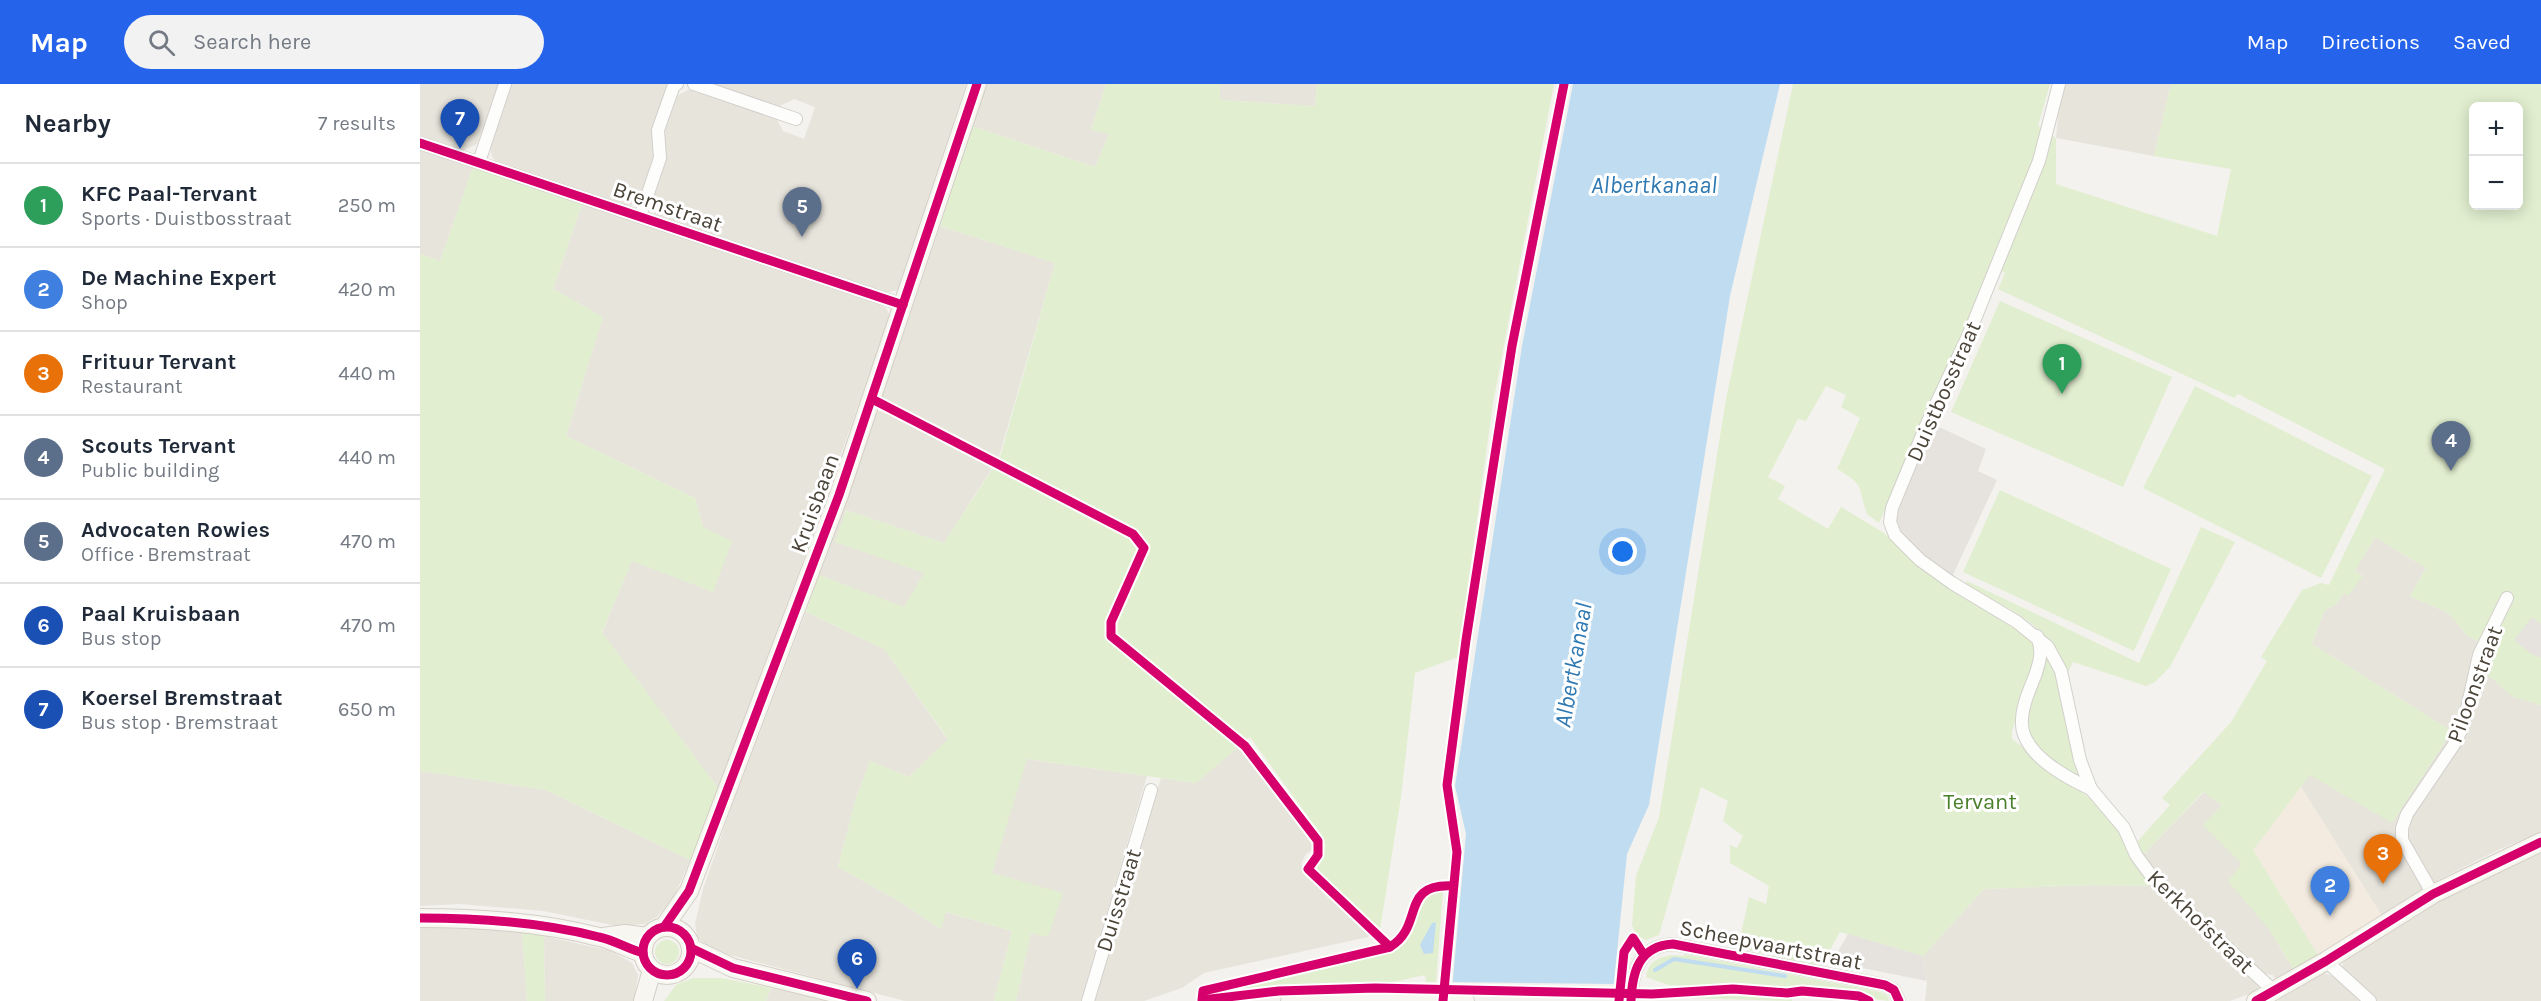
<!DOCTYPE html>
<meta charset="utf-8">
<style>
:root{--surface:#fff;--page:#f2f2f3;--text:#1f2937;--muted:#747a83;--line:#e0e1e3;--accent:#2563eb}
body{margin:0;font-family:Karla,sans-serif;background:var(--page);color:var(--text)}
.controls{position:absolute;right:18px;top:18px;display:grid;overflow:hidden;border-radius:9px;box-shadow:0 3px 15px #0003}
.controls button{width:54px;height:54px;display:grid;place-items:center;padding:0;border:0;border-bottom:2px solid var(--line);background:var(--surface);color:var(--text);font:30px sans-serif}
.you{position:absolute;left:1203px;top:468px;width:21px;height:21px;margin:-15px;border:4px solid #fff;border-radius:50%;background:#1a73e8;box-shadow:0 0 0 9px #1a73e833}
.badge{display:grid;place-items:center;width:39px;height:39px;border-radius:50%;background:var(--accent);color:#fff;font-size:20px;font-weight:700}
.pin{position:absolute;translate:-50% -50px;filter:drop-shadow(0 2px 3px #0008)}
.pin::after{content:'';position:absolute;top:32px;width:21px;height:18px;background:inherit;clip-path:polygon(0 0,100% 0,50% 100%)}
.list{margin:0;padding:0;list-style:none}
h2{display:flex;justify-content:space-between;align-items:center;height:78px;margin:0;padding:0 24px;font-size:26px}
h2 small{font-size:20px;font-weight:400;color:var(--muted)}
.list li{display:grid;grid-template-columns:39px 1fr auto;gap:18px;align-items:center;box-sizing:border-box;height:84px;padding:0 24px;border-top:2px solid var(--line)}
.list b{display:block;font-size:22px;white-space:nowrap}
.list p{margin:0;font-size:20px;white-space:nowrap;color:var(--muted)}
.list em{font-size:20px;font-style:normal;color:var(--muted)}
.icon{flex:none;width:33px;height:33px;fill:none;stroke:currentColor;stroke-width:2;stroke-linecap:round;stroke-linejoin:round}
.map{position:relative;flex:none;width:2121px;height:917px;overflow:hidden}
header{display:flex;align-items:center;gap:36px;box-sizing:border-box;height:84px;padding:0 30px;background:var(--accent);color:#fff}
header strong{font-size:28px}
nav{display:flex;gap:33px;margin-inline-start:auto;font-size:21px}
.search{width:420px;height:54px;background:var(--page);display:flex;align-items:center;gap:15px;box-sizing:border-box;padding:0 21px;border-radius:33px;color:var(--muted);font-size:22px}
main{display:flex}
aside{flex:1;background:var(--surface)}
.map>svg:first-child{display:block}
.residential{fill:#e7e4dc}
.commercial{fill:#f3ebdf}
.green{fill:#e1eecf;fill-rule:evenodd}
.parking{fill:#e6e3df}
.water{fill:#c0dcf1}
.pier{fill:#f4f2ee}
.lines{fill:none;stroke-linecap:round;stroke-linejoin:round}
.stream{stroke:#c0dcf1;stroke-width:4}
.street-casing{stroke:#d2d0cb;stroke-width:14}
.secondary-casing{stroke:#d3cfc5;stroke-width:20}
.street{stroke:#fdfdfc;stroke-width:12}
.secondary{stroke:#f7f6f1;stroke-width:18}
.cycleway-casing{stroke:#fff;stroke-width:13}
.cycleway{stroke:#d6006c;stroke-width:9}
.labels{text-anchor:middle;stroke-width:6;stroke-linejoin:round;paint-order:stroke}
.street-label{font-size:22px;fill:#4b4439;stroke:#fff}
.park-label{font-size:22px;fill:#497f2a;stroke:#fff}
.water-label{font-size:24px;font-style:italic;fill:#2e79b2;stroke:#fff}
</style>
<header>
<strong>Map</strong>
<div class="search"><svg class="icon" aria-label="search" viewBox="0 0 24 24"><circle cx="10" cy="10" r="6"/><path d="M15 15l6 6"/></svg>Search here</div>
<nav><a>Map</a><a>Directions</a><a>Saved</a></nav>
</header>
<main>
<aside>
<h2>Nearby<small>7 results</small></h2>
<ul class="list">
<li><span class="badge" style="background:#2e9e5b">1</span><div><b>KFC Paal-Tervant</b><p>Sports · Duistbosstraat</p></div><em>250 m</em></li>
<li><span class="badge" style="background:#3f7fe0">2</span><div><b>De Machine Expert</b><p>Shop</p></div><em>420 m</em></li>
<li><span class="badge" style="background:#e8710a">3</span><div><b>Frituur Tervant</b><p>Restaurant</p></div><em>440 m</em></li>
<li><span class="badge" style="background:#5c6f8a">4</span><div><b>Scouts Tervant</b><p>Public building</p></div><em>440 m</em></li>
<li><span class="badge" style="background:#5c6f8a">5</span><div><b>Advocaten Rowies</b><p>Office · Bremstraat</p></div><em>470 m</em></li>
<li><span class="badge" style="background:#1a4fb4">6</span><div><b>Paal Kruisbaan</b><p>Bus stop</p></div><em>470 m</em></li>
<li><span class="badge" style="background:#1a4fb4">7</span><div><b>Koersel Bremstraat</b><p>Bus stop · Bremstraat</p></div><em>650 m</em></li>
</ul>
</aside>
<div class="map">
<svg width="2121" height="917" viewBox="0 0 2121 917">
<rect width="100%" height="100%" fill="#f4f2ee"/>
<g class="residential">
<path d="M0,0H79L57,60L42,67L0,54Z"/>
<path d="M90,0H249L235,72L220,117L214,121L204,122L77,79L72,73L70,63Z"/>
<path d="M290,0H546L478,206L464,209L234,130L230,120L242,49L254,13L272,4L355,32L363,47L384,55L395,23L374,15L358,23Z"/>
<path d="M566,0H686L671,46L689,50L675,83L551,42Z"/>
<path d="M800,0H897L895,22L800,16Z"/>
<path d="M1641,0H1751L1734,72L1636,54Z"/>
<path d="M0,65L53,83L20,177L0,170Z"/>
<path d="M162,120L458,219L466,224L470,232L383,477L298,704L182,549L212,476L293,508L283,443L275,414L146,352L183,233L133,205Z"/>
<path d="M520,142L635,179L578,376L536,357L461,316Z"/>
<path d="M466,325L574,381L524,459L426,426L416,458L505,489L484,524L399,491L457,328Z"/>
<path d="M1955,453L2006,484L1990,512L2028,529L2048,552L2071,565L2093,613L2121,621V748L2080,765L2020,795L1962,832L1881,703L1890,690L1972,738L2032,647L1892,560L1904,527L1915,521L1924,509L1928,511L1942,491L1935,487Z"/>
<path d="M386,528L464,565L528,656L489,693L450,677L436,714L418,783L479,817L521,845L525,828L592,847L574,917H485L306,870L285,860L277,853L275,840L283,805L313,719Z"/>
<path d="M819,662L896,758L895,764L886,770L881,780L885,788L950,849L948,853L784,889L762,904L724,917H674L741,694L776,699Z"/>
<path d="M606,675L727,692L661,917H596L611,849L572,789Z"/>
<path d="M0,687L126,706L270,776L254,813L237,833L224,840L197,842L123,827L39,820L0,822Z"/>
<path d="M1784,708L1802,721L1784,741L1822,780L1849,845L1874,886L1856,897L1853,891L1845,890L1788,842L1746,800L1723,771Z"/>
<path d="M2121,768V917H1957L1923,887V877L2012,821Z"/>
<path d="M1674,801L1734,802L1839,900L1837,907L1810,917H1505L1507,897L1503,872L1564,805Z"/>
<path d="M0,843L102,846L107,917H0Z"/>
<path d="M124,852L191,867L212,879L218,891L214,917H125Z"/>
<path d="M1903,889L1913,892L1942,917H1857Z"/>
<path d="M351,904L413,917H346Z"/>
</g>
<path class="commercial" d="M1881,703L1962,832L1898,871L1833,766Z"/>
<g class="green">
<path d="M686,0H800V16L895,22L897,0H1134L1073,319L1038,573L995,589L981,713L960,846L896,786L894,781L905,762L900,749L830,653L776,699L607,675L572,789L643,809L628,853L611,849L596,917H574L592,847L526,828L521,845L479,817L418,783L436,714L450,677L489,693L528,655L464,565L386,528L399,491L484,523L504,489L415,458L426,426L524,459L580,373L635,179L520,142L551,42L675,83L689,50L671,46Z"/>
<path d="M1373,0H1630L1618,42L1636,54V100L1797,152L1811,85L1734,72L1751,0H2121V621L2093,613L2061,585L2071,565L2048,552L2028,529L1990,512L2006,484L1955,453L1935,487L1943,492L1928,512L1924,509L1915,521L1904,527L1892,560L2032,647L1972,739L1890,691L1833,766L1898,871L1874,886L1849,845L1808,797L1822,780L1783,741L1802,721L1783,708L1723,771L1716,759L1750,721L1742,714L1811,638L1847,577L1841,573L1882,506L1901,499L1909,501L1965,385L1818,310L1814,314L1578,205L1585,189L1573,182L1459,439L1447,430C1437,402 1446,402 1417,385L1440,334L1421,323L1426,311L1406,302L1386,337L1378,335L1348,393L1365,402L1358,415L1408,445L1421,423L1464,449L1520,499L1596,543L1612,557L1617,567L1592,647V655L1680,722L1699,745L1734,802L1674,801L1564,805L1503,872L1420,848L1401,882L1318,864L1329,813L1346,820L1349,802L1310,779V761L1317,764L1323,752L1303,737L1308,717L1281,703L1239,851L1226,856L1217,852L1212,841L1216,792L1239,733L1306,315ZM2054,22H2098V122H2054Z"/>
<path d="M53,83L162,120L133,205L183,233L146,352L275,414L283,443L312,457L293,508L212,477L182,548L298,704L270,776L126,706L0,687V170L20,177Z"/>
<path d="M1580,217L1752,293L1703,403L1531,328Z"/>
<path d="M1775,302L1952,392L1901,494L1723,404Z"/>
<path d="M1580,406L1751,485L1714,567L1543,488Z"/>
<path d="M1781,443L1815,458L1750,583L1735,598L1726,602L1653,578L1647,590C1643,582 1640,572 1635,564C1616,535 1575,518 1546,500L1547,497L1719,579Z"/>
<path d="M1626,569L1638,593L1652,670L1662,700L1620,671L1604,638Z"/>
<path d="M1023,806L1016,898H1006L1005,891L973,898H955L951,902H879L789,911V908L973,867C1004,849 986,803 1023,806Z"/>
<path d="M102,846L124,852L125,917H107Z"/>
<circle cx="247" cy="868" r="12"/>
<path d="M1264,870L1460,908L1467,911L1469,917L1382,905L1316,904L1271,906L1270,902L1249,901L1226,893C1228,874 1247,869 1264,872Z"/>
<path d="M273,894H301L351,904L346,917H244L256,901Z"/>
<path d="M1317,908L1371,911L1372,917L1269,914Z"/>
</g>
<g class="parking">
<path d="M1515,341L1566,365L1558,387L1577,396L1532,493L1489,460L1479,449L1476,436L1477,424Z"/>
<path d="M2112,533L2121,540V574L2111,570L2094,556Z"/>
<path d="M1428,850L1503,872L1507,897L1412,878Z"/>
</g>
<g class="water">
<path d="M1153,0H1360L1310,212L1229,721L1207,770L1192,917H1031L1046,750L1035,702L1039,676L1102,262Z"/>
<path d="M1016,838L1013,869L1004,870L1000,861L1012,839Z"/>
</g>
<path class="pier" d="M1029,898L1197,900L1195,917H1028Z"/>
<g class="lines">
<path class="stream" d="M1235,886L1254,875L1365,892"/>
<g class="street-casing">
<g id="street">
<path d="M274,0L376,35"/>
<path d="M1639,0L1619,77L1548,252L1508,337L1472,424L1470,438L1475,451L1500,476L1532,499L1597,538L1628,563L1641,587L1660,676L1671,705L1704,744L1716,771L1735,797L1855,908"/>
<path d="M0,59L483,221"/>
<path d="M59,78L85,0"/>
<path d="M220,133L240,74L238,46L254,1L257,0"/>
<path d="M1617,552C1623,567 1620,577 1615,592C1609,607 1601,624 1602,641C1604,671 1647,694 1671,705"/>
<path d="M2013,810L1982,756V744L1987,730L2035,659L2043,642L2059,571L2087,514"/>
<path d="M1906,877L1950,917"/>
<path d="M668,917L731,706"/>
<path d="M1211,917C1212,888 1219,862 1253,860L1465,901L1474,906L1479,917"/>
</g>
</g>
<g class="secondary-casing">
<g id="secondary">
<path d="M0,834C60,834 121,838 179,853C194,856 208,865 223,869"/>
<circle cx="247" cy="867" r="24"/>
<path d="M244,843L269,807L419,411L557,0"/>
<path d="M183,853L205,850L227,853"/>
<path d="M271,864L313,884L447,917"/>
<path d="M223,917L232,886"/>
<path d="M870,917H1045"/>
<path d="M1836,917L1906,877L2013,810L2121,758"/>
</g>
</g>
<use href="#street" class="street"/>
<use href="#secondary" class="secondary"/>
<g class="cycleway-casing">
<g id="cycleway">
<path d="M0,59L483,221"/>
<path d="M452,315L713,450L724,464L691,538V552L825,662L898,757V771L888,785L970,863"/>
<path d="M1033,802C979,799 1005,842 970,863L783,907L782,916L859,907L955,904L1232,910L1313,905L1367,909L1382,907L1439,912L1449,917"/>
<path d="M0,834C60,834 121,838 179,853C194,856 208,865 223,869"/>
<circle cx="247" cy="867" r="24"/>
<path d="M244,843L269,807L419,411L557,0"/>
<path d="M271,864L313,884L447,917"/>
<path d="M1023,917L1037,768L1027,701L1046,556L1092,262L1144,0"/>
<path d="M1199,917L1204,868L1213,854L1224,871"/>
<path d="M1211,917C1212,888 1219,862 1253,860L1465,901L1474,906L1479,917"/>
<path d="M1836,917L1906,877L2013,810L2121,758"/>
</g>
</g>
<use href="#cycleway" class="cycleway"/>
</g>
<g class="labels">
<g class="street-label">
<text transform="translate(248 122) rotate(19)" y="8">Bremstraat</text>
<text transform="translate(1523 307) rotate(-66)" y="8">Duistbosstraat</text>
<text transform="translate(394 419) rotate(-70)" y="8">Kruisbaan</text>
<text transform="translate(2054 600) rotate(-70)" y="8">Piloonstraat</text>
<text transform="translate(698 816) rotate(-73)" y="8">Duisstraat</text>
<text transform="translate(1781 837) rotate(44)" y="8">Kerkhofstraat</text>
<text transform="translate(1351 860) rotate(11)" y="8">Scheepvaartstraat</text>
</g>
<g class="park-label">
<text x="1560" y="725">Tervant</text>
</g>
<g class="water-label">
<text x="1234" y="109">Albertkanaal</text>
<text transform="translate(1153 581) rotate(-80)" y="8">Albertkanaal</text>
</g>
</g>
</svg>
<div class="controls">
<button>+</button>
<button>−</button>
</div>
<div class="you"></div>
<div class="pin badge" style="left:1642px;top:310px;background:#2e9e5b">1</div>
<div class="pin badge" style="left:1910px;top:832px;background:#3f7fe0">2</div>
<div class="pin badge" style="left:1963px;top:800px;background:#e8710a">3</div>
<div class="pin badge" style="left:2031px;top:387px;background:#5c6f8a">4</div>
<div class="pin badge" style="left:382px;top:153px;background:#5c6f8a">5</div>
<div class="pin badge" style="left:437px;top:905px;background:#1a4fb4">6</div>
<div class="pin badge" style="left:40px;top:65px;background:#1a4fb4">7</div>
</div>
</main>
